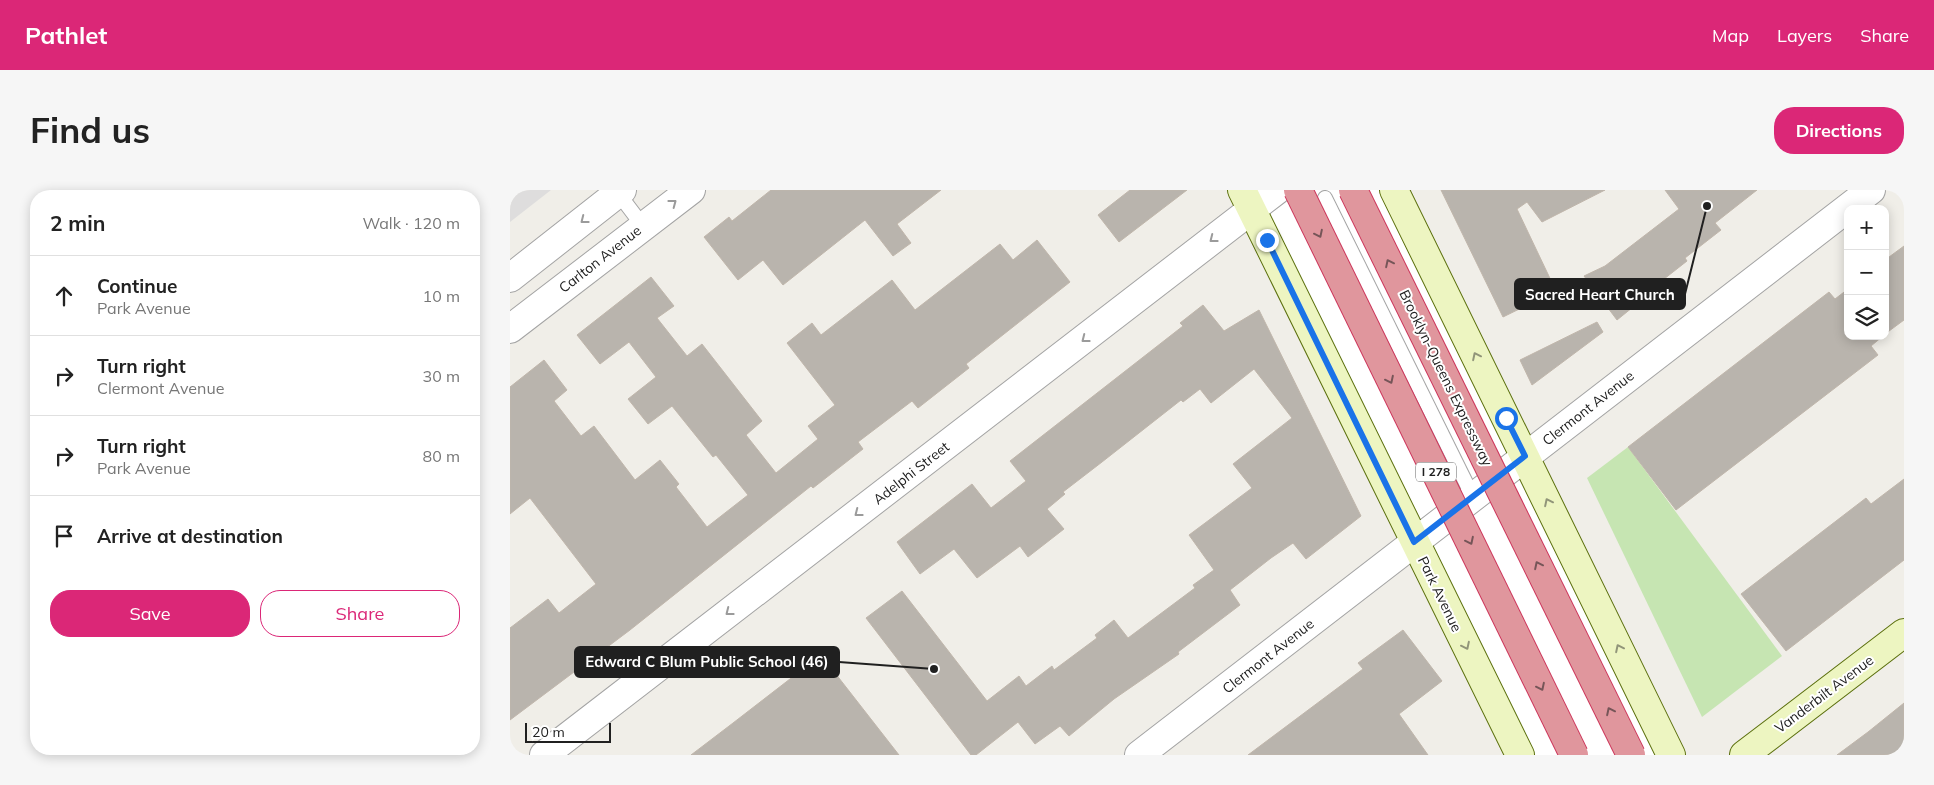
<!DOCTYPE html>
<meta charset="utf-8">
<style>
:root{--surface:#fff;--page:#f6f6f6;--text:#222;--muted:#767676;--line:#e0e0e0;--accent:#db2777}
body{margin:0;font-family:Mulish,sans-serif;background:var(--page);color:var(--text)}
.controls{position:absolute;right:15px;top:15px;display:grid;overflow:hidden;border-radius:10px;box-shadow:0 2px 12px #0003}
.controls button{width:45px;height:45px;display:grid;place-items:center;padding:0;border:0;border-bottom:1px solid var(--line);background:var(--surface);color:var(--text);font:25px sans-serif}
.scale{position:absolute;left:15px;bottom:12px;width:86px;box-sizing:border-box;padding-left:5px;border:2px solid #202020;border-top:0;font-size:14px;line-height:18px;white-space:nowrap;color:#202020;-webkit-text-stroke:4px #fff;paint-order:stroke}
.stop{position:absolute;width:15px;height:15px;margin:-11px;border:4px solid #1a73e8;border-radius:50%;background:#fff}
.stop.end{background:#1a73e8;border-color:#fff;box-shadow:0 1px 5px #0008}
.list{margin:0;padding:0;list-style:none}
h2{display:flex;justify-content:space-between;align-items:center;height:65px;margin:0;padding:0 20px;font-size:21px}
h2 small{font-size:16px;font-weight:400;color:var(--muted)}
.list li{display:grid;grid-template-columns:32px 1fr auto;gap:15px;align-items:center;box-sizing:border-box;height:80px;padding:0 20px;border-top:1px solid var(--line)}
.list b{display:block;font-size:19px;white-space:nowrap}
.list p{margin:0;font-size:16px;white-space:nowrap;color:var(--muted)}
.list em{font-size:16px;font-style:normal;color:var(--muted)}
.actions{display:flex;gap:10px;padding:15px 20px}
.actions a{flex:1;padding:11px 0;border:1px solid var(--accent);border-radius:20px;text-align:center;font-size:18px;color:var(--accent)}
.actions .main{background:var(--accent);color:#fff}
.icon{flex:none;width:28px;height:28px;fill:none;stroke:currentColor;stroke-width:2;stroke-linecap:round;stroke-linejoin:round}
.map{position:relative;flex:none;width:1394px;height:565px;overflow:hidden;border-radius:20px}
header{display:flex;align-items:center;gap:30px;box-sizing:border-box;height:70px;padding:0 25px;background:var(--accent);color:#fff}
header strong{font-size:24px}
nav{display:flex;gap:28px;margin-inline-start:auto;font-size:18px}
.intro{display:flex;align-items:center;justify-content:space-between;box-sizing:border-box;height:120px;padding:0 30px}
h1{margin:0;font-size:35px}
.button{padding:12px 22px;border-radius:20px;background:var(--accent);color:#fff;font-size:18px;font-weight:700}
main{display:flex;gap:30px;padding:0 30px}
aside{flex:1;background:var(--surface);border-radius:20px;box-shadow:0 2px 12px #0003}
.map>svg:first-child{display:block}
.residential{fill:#dedddd}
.grass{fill:#c6e5b2}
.pier{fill:#fff}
.building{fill:#b9b4ad;stroke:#c0b6ab}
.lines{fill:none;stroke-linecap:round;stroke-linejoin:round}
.service-casing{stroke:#a4a4a4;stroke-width:16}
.minor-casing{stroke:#a4a4a4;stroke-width:30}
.secondary-casing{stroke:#5c700e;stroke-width:30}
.service{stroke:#fff;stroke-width:14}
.minor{stroke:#fff;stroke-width:28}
.secondary{stroke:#edf5c1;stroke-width:28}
.motorway-bridge-casing{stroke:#cd365b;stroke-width:30;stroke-linecap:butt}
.motorway-bridge{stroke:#e0969d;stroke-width:28}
.oneway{stroke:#9b9b9b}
.oneway2{stroke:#765558}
.oneway3{stroke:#919579}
.route{stroke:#1a73e8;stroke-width:6}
.labels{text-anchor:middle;stroke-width:4;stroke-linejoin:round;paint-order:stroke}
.shield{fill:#fff;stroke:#636363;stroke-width:1}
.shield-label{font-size:12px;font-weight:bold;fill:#202020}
.street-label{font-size:14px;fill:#202020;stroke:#fff}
.leader{fill:none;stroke:#202020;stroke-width:2}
.callout-dot{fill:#202020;stroke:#fff;stroke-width:2}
.callout{fill:#202020;stroke:#202020;stroke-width:2}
.callout-label{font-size:15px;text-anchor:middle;font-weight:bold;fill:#fff}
</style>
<header>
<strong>Pathlet</strong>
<nav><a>Map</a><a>Layers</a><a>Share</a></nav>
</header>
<div class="intro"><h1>Find us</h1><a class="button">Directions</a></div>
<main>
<aside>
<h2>2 min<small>Walk · 120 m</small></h2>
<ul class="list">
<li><svg class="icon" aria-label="ahead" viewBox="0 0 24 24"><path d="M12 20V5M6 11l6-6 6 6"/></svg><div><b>Continue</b><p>Park Avenue</p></div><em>10 m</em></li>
<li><svg class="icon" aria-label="right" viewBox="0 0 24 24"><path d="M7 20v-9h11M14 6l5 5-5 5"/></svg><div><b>Turn right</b><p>Clermont Avenue</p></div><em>30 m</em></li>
<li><svg class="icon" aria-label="right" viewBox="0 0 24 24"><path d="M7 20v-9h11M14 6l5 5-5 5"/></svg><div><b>Turn right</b><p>Park Avenue</p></div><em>80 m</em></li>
<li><svg class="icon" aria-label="arrive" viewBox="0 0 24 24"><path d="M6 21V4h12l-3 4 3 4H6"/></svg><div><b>Arrive at destination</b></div></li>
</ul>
<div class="actions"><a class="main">Save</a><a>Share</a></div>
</aside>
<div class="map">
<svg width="1394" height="565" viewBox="0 0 1394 565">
<rect width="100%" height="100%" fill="#f0eee8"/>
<path class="residential" d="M0,0H41L0,32Z"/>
<path class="grass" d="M1118,257L1272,466L1192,527L1077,288Z"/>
<path class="pier" d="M741,0H879L1156,565H1018Z"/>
<g class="building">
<path d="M261,0H431L387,34L401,53L383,66L355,30L273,95L253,70L228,90L194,47L219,27L222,31Z"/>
<path d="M620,0H677L609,52L588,25Z"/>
<path d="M931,0H1095L1032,32L1017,12L1007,19L1046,101L993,127Z"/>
<path d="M1155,0H1247L1205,33L1211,40L1175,68L1177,71L1126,111L1128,113L1107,130L1074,86L1095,76L1169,19Z"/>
<path d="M527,50L560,92L456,174L459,178L408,218L402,211L348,252L353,259L303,298L301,296L120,440L0,530V438L38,409L49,423L86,394L20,308L0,324V197L34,170L57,200L44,211L71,246L84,236L125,290L150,270L169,294L166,297L197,337L238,305L206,265L203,267L162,216L138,234L118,209L146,187L119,152L90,174L67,145L141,87L164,116L147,128L177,166L192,154L252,231L236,245L266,283L308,249L298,236L325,215L277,153L302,133L311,145L382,90L405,120L490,54L503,70Z"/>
<path d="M1394,56V130L1375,144V70Z"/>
<path d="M1338,99V146H1373L1361,156L1368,165L1166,320L1118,257L1319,102L1325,109Z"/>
<path d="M693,115L714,141L749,120L851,326L796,369L783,353L761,368L720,400L730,415L668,462L669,464L604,509L559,546L550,536L525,554L508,532L466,565H461L356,428L392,401L477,511L509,486L516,496L542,476L544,480L587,448L585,445L604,430L618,448L685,398L683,395L704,380L679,345L742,298L723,274L782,228L744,179L701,213L690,199L673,212L671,210L592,272L553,302L555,304L537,319L554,339L518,367L510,356L467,388L444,359L410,384L387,352L462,294L481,318L516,291L500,271L673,136L670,133Z"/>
<path d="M1087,132L1093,142L1022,195L1010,170Z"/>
<path d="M1394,289V370L1276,461L1231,404L1356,308L1361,314Z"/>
<path d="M893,440L932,491L889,524L918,565H738L853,479L848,473Z"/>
<path d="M311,465L389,565H181L223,533Z"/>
<path d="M1394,513V565H1327L1358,542Z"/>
</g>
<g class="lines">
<g class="service-casing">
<g id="service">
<path d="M108,3L133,36"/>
<path d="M815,8L963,307"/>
</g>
</g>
<g class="minor-casing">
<g id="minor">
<path d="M0,88L112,0"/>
<path d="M0,139L181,0"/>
<path d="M34,565L767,0"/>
<path d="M629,565L1361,0"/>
</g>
</g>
<g class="secondary-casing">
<g id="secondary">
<path d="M732,0L1010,565"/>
<path d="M884,0L1161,565"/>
<path d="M1234,565L1394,443"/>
</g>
</g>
<use href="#service" class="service"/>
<use href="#minor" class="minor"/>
<use href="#secondary" class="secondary"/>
<g class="motorway-bridge-casing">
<g id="motorway-bridge">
<path d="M788,0L1064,565"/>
<path d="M843,0L1121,565"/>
</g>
</g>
<use href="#motorway-bridge" class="motorway-bridge"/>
</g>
<defs><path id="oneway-chevron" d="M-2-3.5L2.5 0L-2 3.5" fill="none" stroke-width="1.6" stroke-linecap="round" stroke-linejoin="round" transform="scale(1.25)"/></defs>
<g class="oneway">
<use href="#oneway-chevron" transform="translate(163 13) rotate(-37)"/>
<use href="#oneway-chevron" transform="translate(74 30) rotate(142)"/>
<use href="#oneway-chevron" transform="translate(703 49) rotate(142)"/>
<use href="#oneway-chevron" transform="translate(575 149) rotate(142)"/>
<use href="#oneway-chevron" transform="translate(348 323) rotate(142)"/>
<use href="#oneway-chevron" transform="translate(219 422) rotate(142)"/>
</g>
<g class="oneway2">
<use href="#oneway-chevron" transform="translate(809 44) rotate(64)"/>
<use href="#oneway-chevron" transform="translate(879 73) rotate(-116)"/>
<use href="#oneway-chevron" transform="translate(880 190) rotate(64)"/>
<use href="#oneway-chevron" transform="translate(960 351) rotate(64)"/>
<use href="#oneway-chevron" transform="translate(1028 375) rotate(-116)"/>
<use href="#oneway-chevron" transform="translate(1031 497) rotate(64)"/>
<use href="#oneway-chevron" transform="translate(1100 521) rotate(-116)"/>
</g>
<g class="oneway3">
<use href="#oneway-chevron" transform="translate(966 166) rotate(-116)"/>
<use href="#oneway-chevron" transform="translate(1038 312) rotate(-116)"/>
<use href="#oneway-chevron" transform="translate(956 456) rotate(64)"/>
<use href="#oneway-chevron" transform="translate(1109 458) rotate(-116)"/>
</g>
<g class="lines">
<path class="route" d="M757,50L904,352L1015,266L996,228"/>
</g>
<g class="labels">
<rect class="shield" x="906" y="272.5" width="40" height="19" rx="4"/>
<g class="shield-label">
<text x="926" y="286">I 278</text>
</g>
<g class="street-label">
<text transform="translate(90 69) rotate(-38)" y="5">Carlton Avenue</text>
<text transform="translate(936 188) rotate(64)" y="5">Brooklyn-Queens Expressway</text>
<text transform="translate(1078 218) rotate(-38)" y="5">Clermont Avenue</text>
<text transform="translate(401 283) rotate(-38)" y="5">Adelphi Street</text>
<text transform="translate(930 404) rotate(64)" y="5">Park Avenue</text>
<text transform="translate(758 466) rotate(-38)" y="5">Clermont Avenue</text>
<text transform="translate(1314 504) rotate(-37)" y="5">Vanderbilt Avenue</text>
</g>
</g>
<path class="leader" d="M1197 16L1175 104M424 479L329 472"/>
<g class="callout-dot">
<circle cx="1197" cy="16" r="5"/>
<circle cx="424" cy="479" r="5"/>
</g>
<g class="callout">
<rect x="1005" y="89" width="170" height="30" rx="5"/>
<rect x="65" y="457" width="264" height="30" rx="5"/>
</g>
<g class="callout-label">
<text x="1090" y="110">Sacred Heart Church</text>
<text x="197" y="477">Edward C Blum Public School (46)</text>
</g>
</svg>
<div class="controls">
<button>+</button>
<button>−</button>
<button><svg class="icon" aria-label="layers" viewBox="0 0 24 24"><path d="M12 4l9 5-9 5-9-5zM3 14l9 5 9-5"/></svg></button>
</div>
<div class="scale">20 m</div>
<div class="stop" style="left:996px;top:228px"></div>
<div class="stop end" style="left:757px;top:50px"></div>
</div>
</main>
